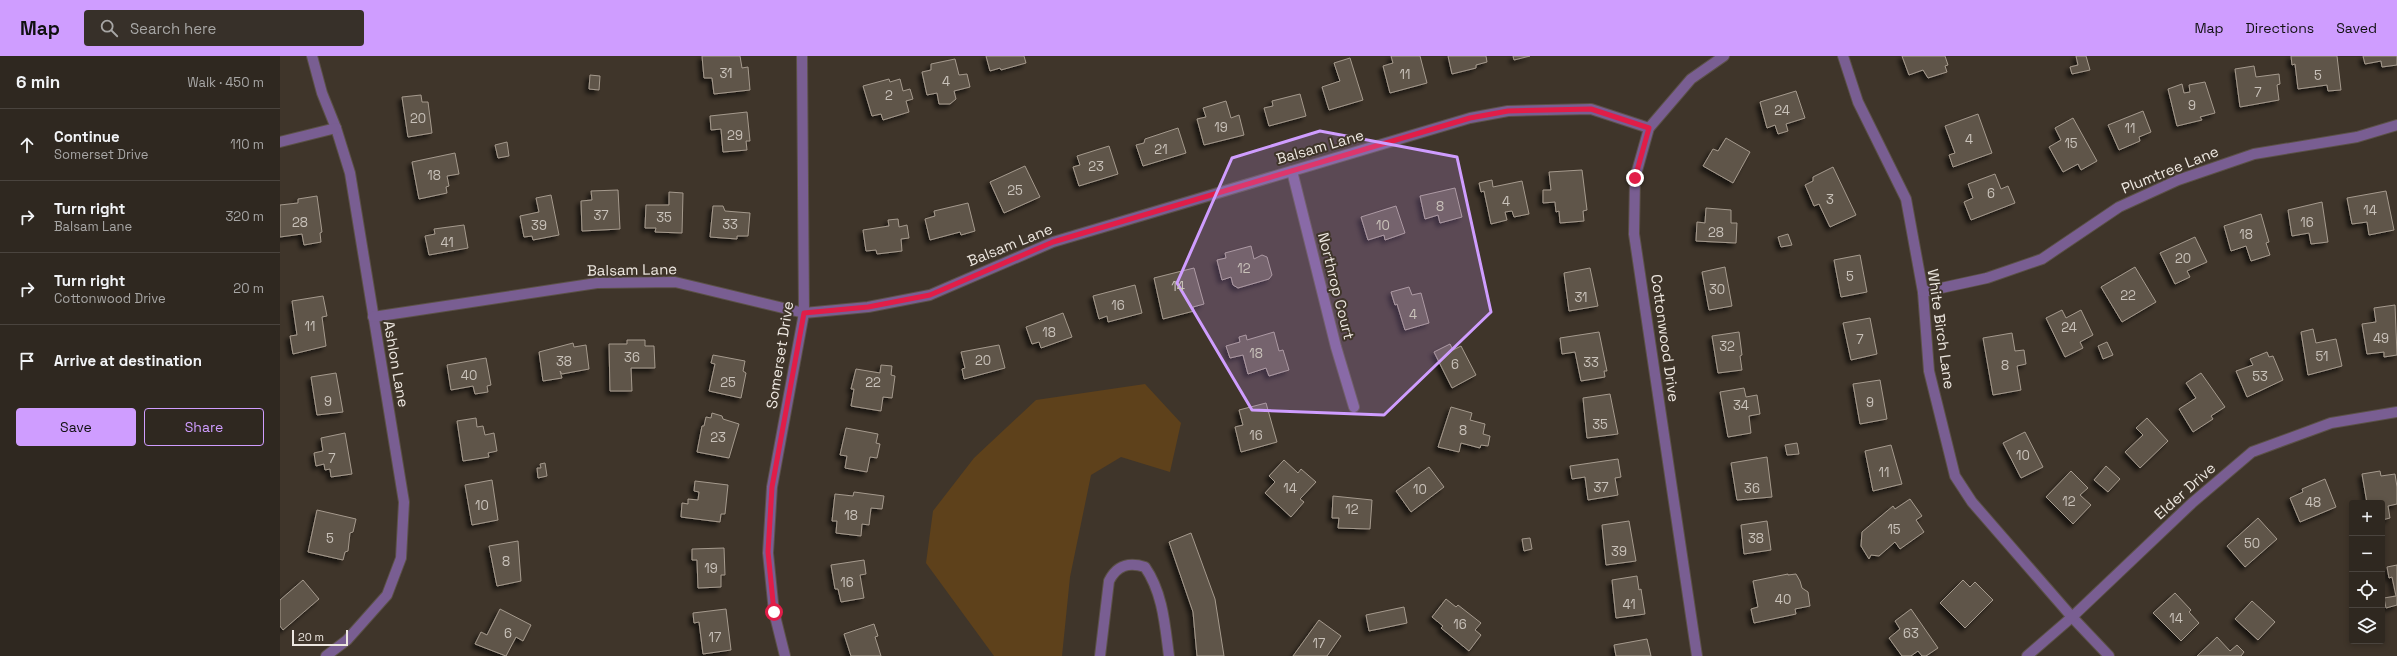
<!DOCTYPE html>
<meta charset="utf-8">
<style>
:root{--surface:#2f2820;--page:#373029;--text:#f1f3f6;--muted:#a7a6a5;--line:#4a443e;--accent:#cf9dff}
body{margin:0;font-family:"Space Grotesk",sans-serif;background:var(--page);color:var(--text)}
.controls{position:absolute;right:12px;bottom:12px;display:grid;overflow:hidden;border-radius:4px;box-shadow:0 2px 6px #0003}
.controls button{width:36px;height:36px;display:grid;place-items:center;padding:0;border:0;border-bottom:1px solid var(--line);background:var(--surface);color:var(--text);font:20px sans-serif}
.scale{position:absolute;left:12px;bottom:10px;width:56px;box-sizing:border-box;padding-left:4px;border:2px solid #ede7e0;border-top:0;font-size:11px;line-height:14px;white-space:nowrap;color:#ede7e0;-webkit-text-stroke:3px #3f352a;paint-order:stroke}
.stop{position:absolute;width:12px;height:12px;margin:-9px;border:3px solid #e11d48;border-radius:50%;background:#fff}
.stop.end{background:#e11d48;border-color:#fff;box-shadow:0 1px 4px #0008}
.list{margin:0;padding:0;list-style:none}
h2{display:flex;justify-content:space-between;align-items:center;height:52px;margin:0;padding:0 16px;font-size:17px}
h2 small{font-size:13px;font-weight:400;color:var(--muted)}
.list li{display:grid;grid-template-columns:26px 1fr auto;gap:12px;align-items:center;box-sizing:border-box;height:72px;padding:0 16px;border-top:1px solid var(--line)}
.list b{display:block;font-size:15px;white-space:nowrap}
.list p{margin:0;font-size:13px;white-space:nowrap;color:var(--muted)}
.list em{font-size:13px;font-style:normal;color:var(--muted)}
.actions{display:flex;gap:8px;padding:12px 16px}
.actions a{flex:1;padding:9px 0;border:1px solid var(--accent);border-radius:4px;text-align:center;font-size:14px;color:var(--accent)}
.actions .main{background:var(--accent);color:#111}
.icon{flex:none;width:22px;height:22px;fill:none;stroke:currentColor;stroke-width:2;stroke-linecap:round;stroke-linejoin:round}
.map{position:relative;flex:none;width:2117px;height:600px;overflow:hidden}
header{display:flex;align-items:center;gap:24px;box-sizing:border-box;height:56px;padding:0 20px;background:var(--accent);color:#111}
header strong{font-size:19px}
nav{display:flex;gap:22px;margin-inline-start:auto;font-size:14px}
.search{width:280px;height:36px;background:var(--page);display:flex;align-items:center;gap:10px;box-sizing:border-box;padding:0 14px;border-radius:4px;color:var(--muted);font-size:15px}
main{display:flex}
aside{flex:1;background:var(--surface)}
.map>svg:first-child{display:block}
.green{fill:#5e411b}
.building{fill:#5e5449;stroke:#a59a8d;filter:url(#shadow)}
.lines{fill:none;stroke-linecap:round;stroke-linejoin:round}
.minor-casing{stroke:#5b5147;stroke-width:12}
.minor{stroke:#795e92;stroke-width:10}
.route{stroke:#e11d48;stroke-width:5}
.marked{fill:#cf9dff;fill-opacity:0.2;stroke:#cf9dff;stroke-width:3;stroke-linejoin:round}
.labels{text-anchor:middle;stroke-width:4;stroke-linejoin:round;paint-order:stroke}
.number-label{font-size:13px;fill:#c9c2ba}
.street-label{font-size:15px;fill:#ede7e0;stroke:#3f352a}
</style>
<header>
<strong>Map</strong>
<div class="search"><svg class="icon" aria-label="search" viewBox="0 0 24 24"><circle cx="10" cy="10" r="6"/><path d="M15 15l6 6"/></svg>Search here</div>
<nav><a>Map</a><a>Directions</a><a>Saved</a></nav>
</header>
<main>
<aside>
<h2>6 min<small>Walk · 450 m</small></h2>
<ul class="list">
<li><svg class="icon" aria-label="ahead" viewBox="0 0 24 24"><path d="M12 20V5M6 11l6-6 6 6"/></svg><div><b>Continue</b><p>Somerset Drive</p></div><em>110 m</em></li>
<li><svg class="icon" aria-label="right" viewBox="0 0 24 24"><path d="M7 20v-9h11M14 6l5 5-5 5"/></svg><div><b>Turn right</b><p>Balsam Lane</p></div><em>320 m</em></li>
<li><svg class="icon" aria-label="right" viewBox="0 0 24 24"><path d="M7 20v-9h11M14 6l5 5-5 5"/></svg><div><b>Turn right</b><p>Cottonwood Drive</p></div><em>20 m</em></li>
<li><svg class="icon" aria-label="arrive" viewBox="0 0 24 24"><path d="M6 21V4h12l-3 4 3 4H6"/></svg><div><b>Arrive at destination</b></div></li>
</ul>
<div class="actions"><a class="main">Save</a><a>Share</a></div>
</aside>
<div class="map">
<svg width="2117" height="600" viewBox="0 0 2117 600">
<defs>
<filter id="shadow"><feDropShadow dx="-3.5" dy="3.5" stdDeviation="2" flood-color="#0009"/></filter>
</defs>
<rect width="100%" height="100%" fill="#3f352a"/>
<path class="green" d="M865,328L901,367L890,416L841,401L811,419L790,521L782,600H714L646,507L653,455L694,402L756,344Z"/>
<g class="building">
<path d="M422,0H460L462,12L468,11L470,34L434,38L432,22H424Z"/>
<path d="M706,0H744L746,7L721,14L720,12L710,15Z"/>
<path d="M1111,0H1140L1147,27L1110,37L1103,10L1113,7Z"/>
<path d="M1168,0H1206L1207,6L1196,9V12L1172,18Z"/>
<path d="M1233,0H1250L1234,4Z"/>
<path d="M1622,0H1665L1668,9L1665,10L1667,16L1648,22L1643,14L1629,19Z"/>
<path d="M1796,0H1806L1810,14L1792,18L1790,11L1798,9Z"/>
<path d="M2011,0H2057L2061,34L2048,35L2047,29L2018,33L2015,8L2012,9Z"/>
<path d="M2083,0H2117V9L2102,11L2101,5L2085,8Z"/>
<path d="M1070,2L1083,44L1049,54L1042,31L1060,25L1054,7Z"/>
<path d="M675,3L679,19L687,18L690,31L674,35L676,43L670,48H659L657,37L647,39L642,16L651,14V8Z"/>
<path d="M1974,10L1976,21L1999,18L2000,28L1997,29L1999,44L1960,51L1955,13Z"/>
<path d="M310,19L320,20L319,34L309,33Z"/>
<path d="M609,23L610,26L620,23L623,35L630,33L633,43L626,45L629,56L603,64L601,58L592,60L583,30Z"/>
<path d="M1925,26L1935,57L1920,61L1922,64L1897,70L1888,33L1902,28L1904,37L1910,36L1909,29Z"/>
<path d="M1516,35L1525,62L1506,68L1508,75L1498,78L1495,69L1487,72L1480,46Z"/>
<path d="M1020,38L1026,60L989,70L984,52L993,50L992,45Z"/>
<path d="M141,39L142,46H148L152,77L128,81L122,41Z"/>
<path d="M946,45L951,62L959,59L964,79L924,89L917,63L926,61L923,52Z"/>
<path d="M1863,55L1871,76L1859,81L1860,85L1839,94L1828,69Z"/>
<path d="M467,56L470,85H466L467,94L443,96L441,73L431,74L430,60Z"/>
<path d="M1698,58L1712,97L1673,111L1669,99L1675,97L1665,70Z"/>
<path d="M1793,62L1817,105L1801,114L1798,108L1783,116L1769,91L1781,84L1775,72Z"/>
<path d="M898,72L906,97L863,110L856,89L864,87L865,83Z"/>
<path d="M1446,82L1470,96L1453,127L1423,110L1433,93L1438,95Z"/>
<path d="M227,86L229,100L218,102L215,89Z"/>
<path d="M829,90L838,118L799,130L793,111L800,109L797,100Z"/>
<path d="M175,97L179,118L167,120L169,130L166,131L167,137L139,143L132,106Z"/>
<path d="M745,110L760,141L724,157L710,126Z"/>
<path d="M1553,111L1576,159L1550,171L1539,148L1534,150L1525,129L1533,125V121Z"/>
<path d="M1302,114L1307,154L1303,155L1304,165L1280,167L1279,155L1276,156L1275,146L1263,147V134H1271L1269,116Z"/>
<path d="M1715,118L1721,133L1728,130L1735,147L1691,164L1684,146L1693,142L1688,128Z"/>
<path d="M1212,124L1213,131L1242,125L1249,158L1234,161L1232,155L1225,156L1227,164L1211,168L1204,135L1201,136L1199,127Z"/>
<path d="M1175,132L1182,161L1160,167L1158,159L1145,163L1140,140Z"/>
<path d="M338,134L340,173L302,175L301,145L312,144L311,135Z"/>
<path d="M2106,135L2114,174L2089,179L2087,166L2072,168L2067,142Z"/>
<path d="M389,136L403,137L402,177L375,176L376,172H365L366,149H389Z"/>
<path d="M271,139L279,179L253,184L252,180L244,181L240,160L259,156L256,142Z"/>
<path d="M37,140L42,176L40,177L41,186L24,189L22,178L0,181V149L18,147V143Z"/>
<path d="M2042,146L2048,186L2031,188L2029,177L2012,180L2008,154Z"/>
<path d="M688,147L695,175L681,179L680,176L650,184L645,163L655,160L654,155Z"/>
<path d="M433,150H443L445,155L470,157L468,180H457V183L430,181Z"/>
<path d="M1116,150L1125,177L1105,184L1104,179L1088,184L1081,161Z"/>
<path d="M1426,152L1451,154V167H1457L1456,187L1416,185L1417,166L1425,167Z"/>
<path d="M1981,158L1989,186L1986,187L1990,199L1971,205L1966,190L1951,195L1944,170Z"/>
<path d="M618,163L619,171L627,169L629,182L621,183L622,195L597,198L596,194L586,195L583,174L609,170L608,164Z"/>
<path d="M184,169L188,192L149,199L145,180L155,178L154,173Z"/>
<path d="M1508,178L1512,189L1501,191L1498,181Z"/>
<path d="M1915,181L1927,206L1907,215L1910,221L1895,228L1880,197Z"/>
<path d="M971,190L974,203L982,199L987,201L992,219L989,223L958,232L953,229L951,221L942,224L937,204L946,202L945,197Z"/>
<path d="M1580,199L1587,236L1561,241L1554,204Z"/>
<path d="M1445,211L1452,250L1429,254L1422,216Z"/>
<path d="M1855,211L1876,246L1842,266L1821,231Z"/>
<path d="M914,212L924,248L913,251L914,255L883,263L874,222Z"/>
<path d="M1310,212L1318,250L1289,255L1284,217Z"/>
<path d="M855,229L862,257L828,266L827,260L819,263L813,240Z"/>
<path d="M1129,231L1132,239L1141,237L1149,267L1125,274L1117,248L1115,249L1111,236Z"/>
<path d="M43,240L47,260L42,261L46,290L13,298L10,280L17,279L12,245Z"/>
<path d="M2115,249L2117,299L2104,301V296L2087,298L2082,268L2096,266L2094,252Z"/>
<path d="M1782,254L1786,262L1801,254L1813,279L1800,286L1803,292L1785,301L1766,262Z"/>
<path d="M783,257L792,281L761,292L759,286L752,288L746,271Z"/>
<path d="M1590,262L1597,298L1571,304L1563,267Z"/>
<path d="M2033,273L2036,287L2056,283L2062,310L2028,319L2021,276Z"/>
<path d="M994,276L999,295L1003,294L1009,314L989,320L986,312L968,318L963,299L950,302L946,290L960,286L959,281L966,279L967,284Z"/>
<path d="M1319,276L1327,315H1324L1325,321L1301,325L1295,296L1282,298L1280,282Z"/>
<path d="M1459,276L1462,299L1460,300L1462,314L1438,317L1432,280Z"/>
<path d="M1732,277L1735,295L1744,294L1746,308L1737,310L1741,334L1713,339L1703,282Z"/>
<path d="M347,284H365V290H374L375,312H351L352,335H330L329,288H347Z"/>
<path d="M1827,286L1833,299L1823,303L1818,290Z"/>
<path d="M293,287L294,291L306,289L309,313L282,318L280,315L282,322L263,325L259,296Z"/>
<path d="M1170,288L1173,294L1181,290L1196,319L1172,332L1154,296Z"/>
<path d="M719,289L725,312L684,323L682,313L685,312L681,296Z"/>
<path d="M1987,296L1989,301L1993,300L2003,324L1967,341L1956,315L1973,309L1970,303Z"/>
<path d="M433,299L465,305L463,315L466,317L461,342L429,335L435,308L431,307Z"/>
<path d="M206,302L211,329L207,330L208,336L195,338L193,330L171,334L167,309Z"/>
<path d="M601,309L612,310L611,319L615,320L612,342L603,341L601,355L571,350L574,333H571L576,313L600,317Z"/>
<path d="M56,317L63,356L37,359L31,321Z"/>
<path d="M1921,317L1945,351L1931,360L1933,363L1913,376L1899,353L1916,342L1906,327Z"/>
<path d="M1600,324L1607,363L1580,368L1573,328Z"/>
<path d="M1464,332L1466,341L1477,339L1480,358L1469,360L1471,377L1448,381L1440,336Z"/>
<path d="M1330,338L1338,378L1307,382L1303,342Z"/>
<path d="M986,347L997,386L961,396L955,371L963,369L959,354Z"/>
<path d="M1171,351L1192,357L1190,364L1205,368L1203,378L1210,380L1208,390L1201,389L1200,392L1181,387L1179,396L1158,391Z"/>
<path d="M432,357L442,360L443,363L459,368L449,402L417,396L422,370H424L426,361L431,362Z"/>
<path d="M196,362L197,371L203,370L205,379L214,377L217,395L208,397L209,401L183,405L177,365Z"/>
<path d="M1867,362L1888,385L1860,412L1845,396L1863,379L1856,372Z"/>
<path d="M566,372L598,378L596,387L600,388L597,402L590,401L587,416L565,412L567,400L560,399Z"/>
<path d="M1745,376L1763,411L1741,422L1723,387Z"/>
<path d="M65,377L72,418L51,421L50,413L45,414L44,408L36,410L34,397L43,395L41,382Z"/>
<path d="M1517,387L1519,398L1507,399L1505,389Z"/>
<path d="M1611,389L1622,428L1593,435L1585,395Z"/>
<path d="M1487,401L1492,441L1457,444L1451,407Z"/>
<path d="M1338,403L1341,421L1335,422L1338,439L1308,444L1305,421L1292,423L1290,410Z"/>
<path d="M1004,404L1018,417L1021,413L1036,426L1020,443L1024,446L1011,461L985,437L995,426L989,420Z"/>
<path d="M265,407L267,420L258,422L257,412H261L260,408Z"/>
<path d="M1826,410L1840,423L1828,436L1814,424Z"/>
<path d="M1149,411L1164,431L1131,456L1116,435Z"/>
<path d="M1791,415L1808,432L1800,439L1811,449L1793,468L1766,441Z"/>
<path d="M2100,415L2101,420L2115,418L2117,431V448L2108,450L2110,462L2102,464V447H2087L2082,418Z"/>
<path d="M2045,423L2056,451L2020,466L2010,442L2023,436L2022,433Z"/>
<path d="M212,424L218,464L192,469L185,429Z"/>
<path d="M415,425L448,429L445,458H441L440,466L401,461L402,447L408,448V443L418,444L419,436L414,435Z"/>
<path d="M574,436L604,440L602,453L591,452L589,469L582,468L581,480L556,477L557,465H552L555,438L573,440Z"/>
<path d="M1053,440L1092,444L1090,473L1058,472L1059,462H1052Z"/>
<path d="M1630,443L1642,460L1636,464L1644,476L1620,493L1615,486L1599,500L1591,499L1589,503L1581,490L1582,476L1613,450L1615,453Z"/>
<path d="M37,454L76,463L73,476L70,477L68,495L65,496L63,504L28,496Z"/>
<path d="M1978,462L1997,483L1965,511L1947,490Z"/>
<path d="M1349,465L1356,505L1326,509L1322,469Z"/>
<path d="M1487,465L1491,494L1464,498L1461,469Z"/>
<path d="M911,477L935,543L944,600H917L913,556L889,486Z"/>
<path d="M1250,482L1252,493L1244,495L1242,483Z"/>
<path d="M238,485L241,525L217,530L209,490Z"/>
<path d="M444,492L445,519H441V531L418,532L417,504H412V493Z"/>
<path d="M584,504L586,518L580,519L584,542L561,546L558,533H555L551,509Z"/>
<path d="M2117,509V549L2106,552L2104,542L2116,540L2112,521L2109,522L2107,511Z"/>
<path d="M1508,518V519L1516,518L1520,525L1522,532L1528,536L1530,550L1515,553L1516,558L1474,567L1471,553L1478,551L1473,525Z"/>
<path d="M1357,520L1359,534L1361,533L1365,558L1336,562L1332,524Z"/>
<path d="M23,524L39,543L3,574L0,570V544Z"/>
<path d="M1683,524L1690,531L1695,526L1713,544L1685,572L1660,547Z"/>
<path d="M1895,537L1911,554L1909,556L1919,567L1901,585L1873,557Z"/>
<path d="M1166,543L1176,551L1178,549L1201,567L1195,574L1201,579L1189,595L1161,572L1163,570L1152,561Z"/>
<path d="M1972,545L1995,566L1978,584L1955,563Z"/>
<path d="M1124,551L1127,567L1089,575L1086,559Z"/>
<path d="M220,553L251,569L243,585L236,581L226,600L195,588L201,576L207,579Z"/>
<path d="M446,553L451,594L423,598L419,566L414,567L413,557Z"/>
<path d="M1631,553L1658,592L1646,600H1642L1638,595L1631,600H1622L1609,582L1620,573L1615,565Z"/>
<path d="M1039,564L1061,580L1047,600H1013Z"/>
<path d="M594,568L598,580L595,581L601,600H571L564,578Z"/>
<path d="M1937,581L1950,595L1957,589L1964,596L1961,600H1917Z"/>
<path d="M1367,583L1371,600H1336L1334,589Z"/>
</g>
<g class="lines">
<g class="minor-casing">
<g id="minor">
<path d="M32,0L42,37L56,72L70,117L124,446L121,502L107,539L67,584L46,600"/>
<path d="M1563,0L1578,46L1626,143L1643,236L1649,315L1675,420L1692,446L1792,561L1829,600"/>
<path d="M0,86L56,72"/>
<path d="M1012,115L1056,291L1074,351"/>
<path d="M1643,236L1707,222L1762,203L1839,151L1898,124L1974,98L2077,81L2117,69"/>
<path d="M93,261L317,227L395,226L524,257L588,251L650,239L773,186L1190,62L1228,55L1311,53L1369,72"/>
<path d="M505,600L494,556L488,497L492,431L524,257L522,0"/>
<path d="M820,600L829,525C837,509 849,506 865,511C883,537 885,570 889,600"/>
<path d="M1417,600L1354,178L1355,122L1369,72L1411,23L1444,0"/>
<path d="M1747,600L1792,561L1912,447L1972,396L2051,367L2117,356"/>
</g>
</g>
<use href="#minor" class="minor"/>
</g>
<g class="lines">
<path class="route" d="M494,556L488,496L492,431L524,257L588,251L650,239L773,186L1190,62L1228,55L1311,53L1369,72L1355,122"/>
</g>
<path class="marked" d="M1040,75L1177,101L1211,256L1104,359L972,354L897,227L952,102Z"/>
<g class="labels">
<g class="number-label">
<text x="446" y="22">31</text>
<text x="1125" y="23">11</text>
<text x="2038" y="24">5</text>
<text x="666" y="30">4</text>
<text x="1978" y="41">7</text>
<text x="609" y="44">2</text>
<text x="1912" y="54">9</text>
<text x="1502" y="59">24</text>
<text x="138" y="67">20</text>
<text x="941" y="76">19</text>
<text x="1850" y="77">11</text>
<text x="455" y="84">29</text>
<text x="1689" y="88">4</text>
<text x="1791" y="92">15</text>
<text x="881" y="98">21</text>
<text x="816" y="115">23</text>
<text x="154" y="124">18</text>
<text x="735" y="139">25</text>
<text x="1711" y="142">6</text>
<text x="1550" y="148">3</text>
<text x="1226" y="150">4</text>
<text x="1160" y="155">8</text>
<text x="2090" y="159">14</text>
<text x="321" y="164">37</text>
<text x="384" y="166">35</text>
<text x="20" y="171">28</text>
<text x="2027" y="171">16</text>
<text x="450" y="173">33</text>
<text x="259" y="174">39</text>
<text x="1103" y="174">10</text>
<text x="1436" y="181">28</text>
<text x="1966" y="183">18</text>
<text x="167" y="191">41</text>
<text x="1903" y="207">20</text>
<text x="964" y="217">12</text>
<text x="1570" y="225">5</text>
<text x="898" y="235">14</text>
<text x="1437" y="238">30</text>
<text x="1848" y="244">22</text>
<text x="1301" y="246">31</text>
<text x="838" y="254">16</text>
<text x="1133" y="263">4</text>
<text x="30" y="275">11</text>
<text x="1789" y="276">24</text>
<text x="769" y="281">18</text>
<text x="2101" y="287">49</text>
<text x="1580" y="288">7</text>
<text x="1447" y="295">32</text>
<text x="976" y="302">18</text>
<text x="2042" y="305">51</text>
<text x="352" y="306">36</text>
<text x="703" y="309">20</text>
<text x="284" y="310">38</text>
<text x="1311" y="311">33</text>
<text x="1175" y="313">6</text>
<text x="1725" y="314">8</text>
<text x="189" y="324">40</text>
<text x="1980" y="325">53</text>
<text x="448" y="331">25</text>
<text x="593" y="331">22</text>
<text x="48" y="350">9</text>
<text x="1590" y="351">9</text>
<text x="1461" y="354">34</text>
<text x="1320" y="373">35</text>
<text x="1183" y="379">8</text>
<text x="976" y="384">16</text>
<text x="438" y="386">23</text>
<text x="1743" y="404">10</text>
<text x="52" y="407">7</text>
<text x="1604" y="421">11</text>
<text x="1321" y="436">37</text>
<text x="1010" y="437">14</text>
<text x="1472" y="437">36</text>
<text x="1140" y="438">10</text>
<text x="1789" y="450">12</text>
<text x="2033" y="451">48</text>
<text x="202" y="454">10</text>
<text x="1072" y="458">12</text>
<text x="571" y="464">18</text>
<text x="1614" y="478">15</text>
<text x="50" y="487">5</text>
<text x="1476" y="487">38</text>
<text x="1972" y="492">50</text>
<text x="1339" y="500">39</text>
<text x="226" y="510">8</text>
<text x="431" y="517">19</text>
<text x="567" y="531">16</text>
<text x="1503" y="548">40</text>
<text x="1349" y="553">41</text>
<text x="1896" y="567">14</text>
<text x="1180" y="573">16</text>
<text x="228" y="582">6</text>
<text x="1631" y="582">63</text>
<text x="435" y="586">17</text>
<text x="1039" y="592">17</text>
</g>
<g class="street-label">
<text transform="translate(1040 91) rotate(-16)" y="5">Balsam Lane</text>
<text transform="translate(1890 114) rotate(-22)" y="5">Plumtree Lane</text>
<text transform="translate(730 189) rotate(-22)" y="5">Balsam Lane</text>
<text transform="translate(352 214) rotate(-1)" y="5">Balsam Lane</text>
<text transform="translate(1056 230) rotate(76)" y="5">Northrop Court</text>
<text transform="translate(1661 273) rotate(82)" y="5">White Birch Lane</text>
<text transform="translate(1385 282) rotate(82)" y="5">Cottonwood Drive</text>
<text transform="translate(500 299) rotate(-81)" y="5">Somerset Drive</text>
<text transform="translate(116 308) rotate(80)" y="5">Ashlon Lane</text>
<text transform="translate(1905 435) rotate(-42)" y="5">Elder Drive</text>
</g>
</g>
</svg>
<div class="controls">
<button>+</button>
<button>−</button>
<button><svg class="icon" aria-label="locate" viewBox="0 0 24 24"><circle cx="12" cy="12" r="6"/><path d="M12 2v4M12 18v4M2 12h4M18 12h4"/></svg></button>
<button><svg class="icon" aria-label="layers" viewBox="0 0 24 24"><path d="M12 4l9 5-9 5-9-5zM3 14l9 5 9-5"/></svg></button>
</div>
<div class="scale">20 m</div>
<div class="stop" style="left:494px;top:556px"></div>
<div class="stop end" style="left:1355px;top:122px"></div>
</div>
</main>
